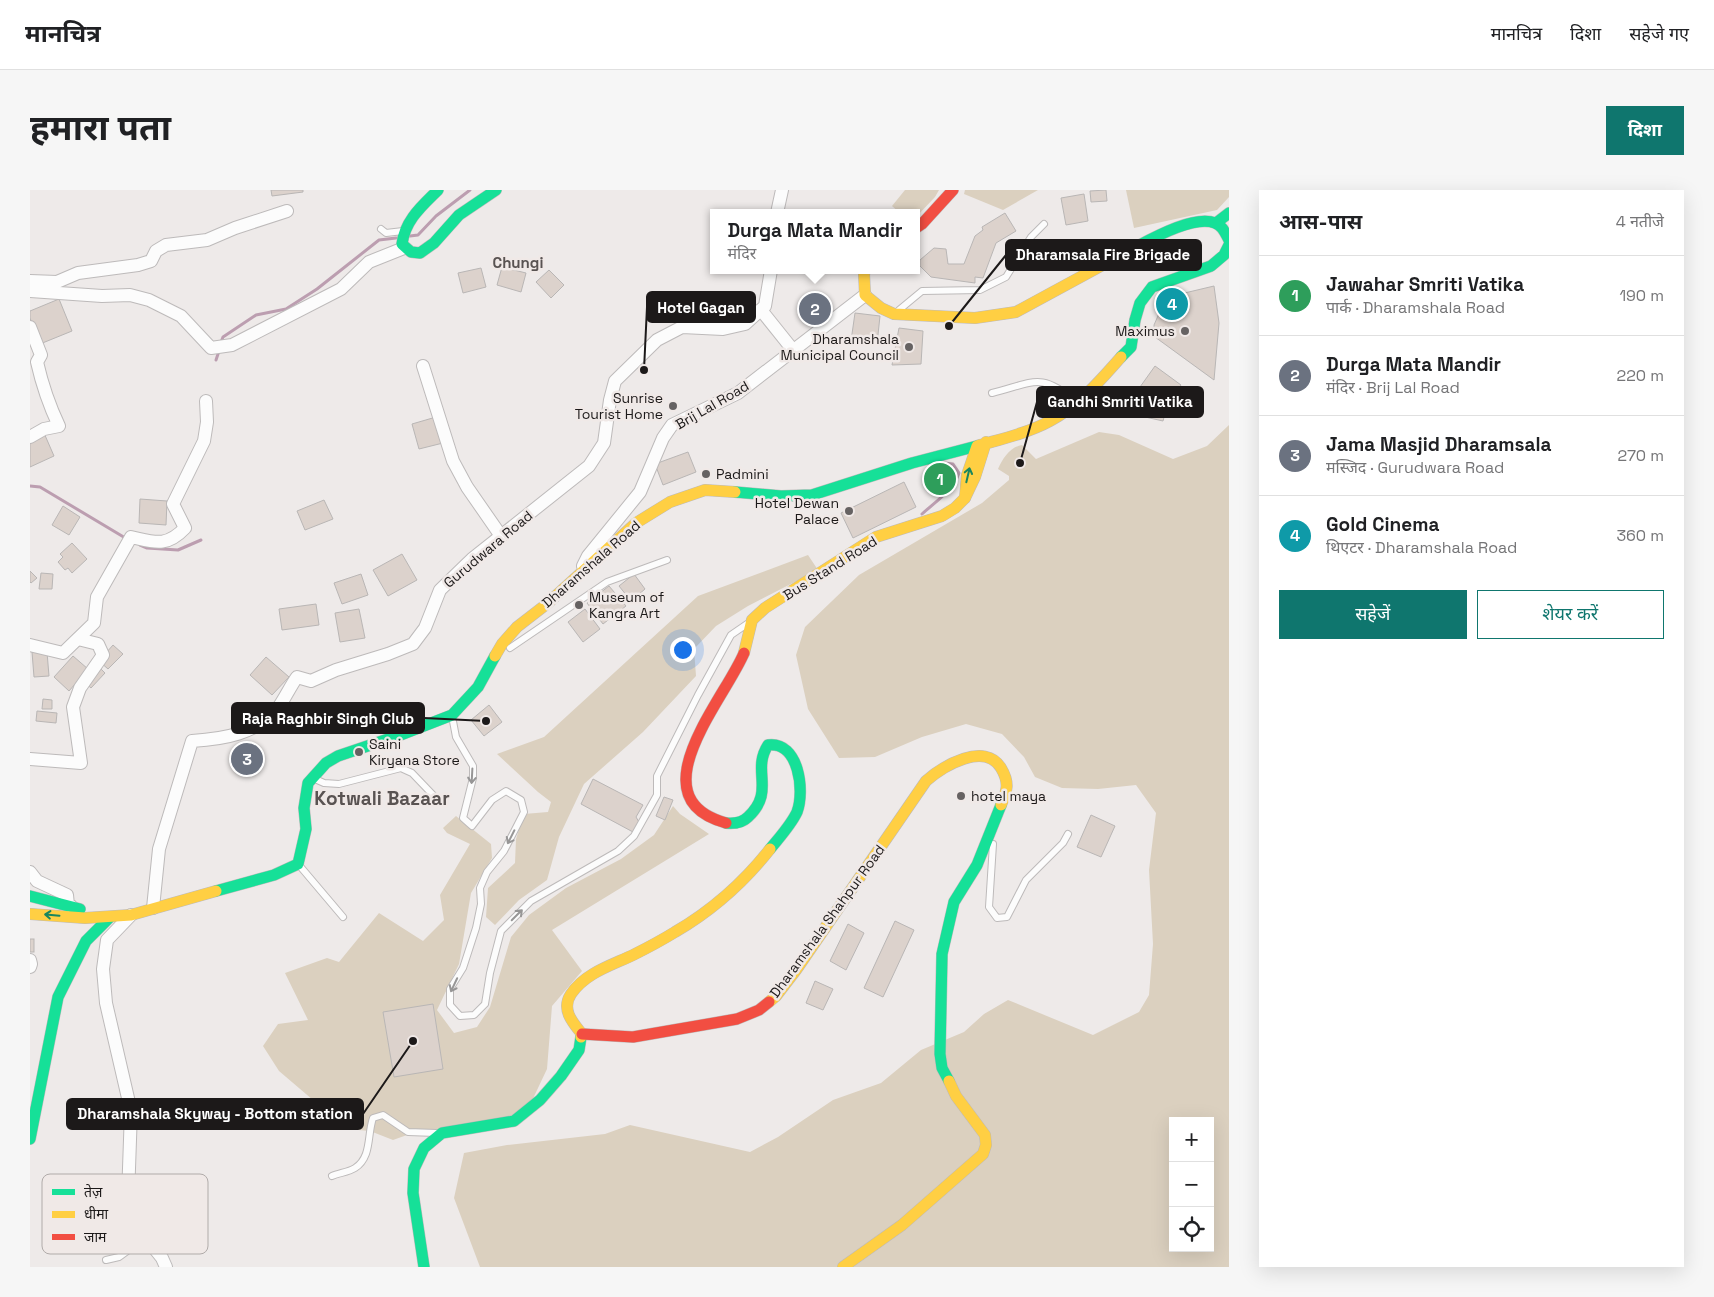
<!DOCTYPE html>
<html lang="hi">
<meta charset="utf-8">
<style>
:root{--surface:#fff;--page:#f6f6f6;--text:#202124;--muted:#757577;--line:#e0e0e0;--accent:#0f766e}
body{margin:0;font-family:"Space Grotesk","Noto Sans Devanagari",sans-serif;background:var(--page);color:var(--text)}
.controls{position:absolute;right:15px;bottom:15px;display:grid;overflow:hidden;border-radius:0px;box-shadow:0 5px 20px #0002}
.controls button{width:45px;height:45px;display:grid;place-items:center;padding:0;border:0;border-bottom:1px solid var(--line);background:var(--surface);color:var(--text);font:25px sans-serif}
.you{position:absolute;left:652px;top:459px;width:18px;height:18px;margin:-12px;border:4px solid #fff;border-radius:50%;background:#1a73e8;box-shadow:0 0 0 8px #1a73e833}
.badge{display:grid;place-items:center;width:32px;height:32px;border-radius:50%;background:var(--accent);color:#fff;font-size:16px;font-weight:700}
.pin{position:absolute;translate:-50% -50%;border:2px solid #fff;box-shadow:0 1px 5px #0006}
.popup{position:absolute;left:680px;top:19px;width:210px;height:65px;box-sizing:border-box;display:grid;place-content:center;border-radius:0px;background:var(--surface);filter:drop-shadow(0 1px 4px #0005);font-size:16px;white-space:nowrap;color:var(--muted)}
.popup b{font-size:19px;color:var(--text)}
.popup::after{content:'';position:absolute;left:50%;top:100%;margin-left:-10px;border:10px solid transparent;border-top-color:var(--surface)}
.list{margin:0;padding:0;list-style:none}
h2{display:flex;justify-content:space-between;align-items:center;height:65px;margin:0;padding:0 20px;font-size:21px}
h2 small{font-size:16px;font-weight:400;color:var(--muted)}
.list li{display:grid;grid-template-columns:32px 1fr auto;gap:15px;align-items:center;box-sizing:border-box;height:80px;padding:0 20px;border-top:1px solid var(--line)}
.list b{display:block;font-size:19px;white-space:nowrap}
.list p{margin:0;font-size:16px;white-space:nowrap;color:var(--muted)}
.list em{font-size:16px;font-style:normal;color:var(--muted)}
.actions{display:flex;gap:10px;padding:15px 20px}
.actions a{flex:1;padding:11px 0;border:1px solid var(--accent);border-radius:0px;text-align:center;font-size:18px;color:var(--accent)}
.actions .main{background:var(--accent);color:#fff}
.icon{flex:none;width:28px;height:28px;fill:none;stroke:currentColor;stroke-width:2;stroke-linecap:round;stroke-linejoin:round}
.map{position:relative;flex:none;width:1199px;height:1077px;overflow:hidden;border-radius:0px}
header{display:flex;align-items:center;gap:30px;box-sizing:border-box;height:70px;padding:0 25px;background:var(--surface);border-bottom:1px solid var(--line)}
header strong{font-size:24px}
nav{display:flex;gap:28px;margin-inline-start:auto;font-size:18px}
.intro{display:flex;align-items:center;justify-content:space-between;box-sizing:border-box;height:120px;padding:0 30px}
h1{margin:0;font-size:35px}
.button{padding:12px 22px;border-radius:0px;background:var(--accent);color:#fff;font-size:18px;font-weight:700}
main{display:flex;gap:30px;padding:0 30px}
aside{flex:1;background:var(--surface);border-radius:0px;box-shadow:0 5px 20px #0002}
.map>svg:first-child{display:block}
.green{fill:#dbd0bf;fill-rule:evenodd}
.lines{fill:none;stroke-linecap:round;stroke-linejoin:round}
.stream{stroke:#bc9eb0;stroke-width:3}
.building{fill:#dcd2cc;stroke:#b9b6b5}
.lane-casing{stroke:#bdbaba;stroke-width:8}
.street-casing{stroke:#bdbaba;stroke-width:14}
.fast-casing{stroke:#bdbaba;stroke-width:12}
.slow-casing{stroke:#bdbaba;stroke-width:12}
.jam-casing{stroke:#bdbaba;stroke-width:12}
.lane{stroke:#fcfcfc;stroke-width:6}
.street{stroke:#fcfcfc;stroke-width:12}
.fast{stroke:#16e098;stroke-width:11}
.slow{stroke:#ffcf43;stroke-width:11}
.jam{stroke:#f24e42;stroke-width:11}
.oneway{stroke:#19865f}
.oneway2{stroke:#979696}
.poi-dot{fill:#666262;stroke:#f0e9e7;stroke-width:2}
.labels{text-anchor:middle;stroke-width:5;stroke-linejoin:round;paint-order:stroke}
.poi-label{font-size:14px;fill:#1c1919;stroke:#f0e9e7;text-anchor:end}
.street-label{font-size:14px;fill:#1c1919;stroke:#f0e9e7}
.neighbourhood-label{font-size:15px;font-weight:bold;fill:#595352;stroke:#f0e9e7}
.district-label{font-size:19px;font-weight:bold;fill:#595352;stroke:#f0e9e7}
.key{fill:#f0e9e7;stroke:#b0aba9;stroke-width:1}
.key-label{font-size:14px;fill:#1c1919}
.leader{fill:none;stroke:#1c1919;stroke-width:2}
.callout-dot{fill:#1c1919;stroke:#f0e9e7;stroke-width:2}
.callout{fill:#1c1919;stroke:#1c1919;stroke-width:2}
.callout-label{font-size:15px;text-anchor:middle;font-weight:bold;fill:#fff}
</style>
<header>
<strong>मानचित्र</strong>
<nav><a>मानचित्र</a><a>दिशा</a><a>सहेजे गए</a></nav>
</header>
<div class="intro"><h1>हमारा पता</h1><a class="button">दिशा</a></div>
<main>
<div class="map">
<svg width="1199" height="1077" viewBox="0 0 1199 1077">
<rect width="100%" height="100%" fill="#eeeae9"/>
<g class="green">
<path d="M875,0H909L905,7L886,27V23H870L862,16Z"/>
<path d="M935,0H1008L973,20L934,4Z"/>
<path d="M1096,0H1199V7L1187,20L1104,38Z"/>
<path d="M1199,235V1077H450L424,1008L434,963L477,955L575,944L600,935L720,962L748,947L803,910L851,893L891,860L934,842L954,824L978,810L1063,845L1109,822L1119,805L1123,754L1119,680L1126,623L1106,595L1068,599L1032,598L1005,587L994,567L972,544L936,534L892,547L845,567L809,568L778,519L766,465L775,437L829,385L952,313L979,290V286L968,279C973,268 980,257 992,255L1006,269L1069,242L1089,245L1143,269L1177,256ZM1143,931H1180V1058H1143Z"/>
<path d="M909,276C916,277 920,278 923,285L919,293L908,303L894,281Z"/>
<path d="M778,365L788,380L718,416L686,436L664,459L666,486L613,542L554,594L529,647L517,690L489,710L465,735L456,727L458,698L485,673L486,649L494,624L518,622L521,612L508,602L467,564L514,547L668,406Z"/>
<path d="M643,616L650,624L679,644L522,740L552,781L522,816L517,879L499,917L468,935L391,940L363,950L340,941L317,939L249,881L233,856L248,834L278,830L255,783L297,768L309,772L349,723L393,751L414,730L410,705L440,654L417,643L413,638L426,626L461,654L462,668L441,703L429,774L407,820L424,843L447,837L460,817L481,747L499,725L536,698L591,669L624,645Z"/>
</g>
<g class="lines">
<g class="stream">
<path d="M380,46L388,45L406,26L440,0"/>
<path d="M191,152L193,147L226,125L256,119L287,99L349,50L366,48"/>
<path d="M186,170L189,161"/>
<path d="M0,296L10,297L97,349"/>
<path d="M892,324C905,312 923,301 929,283L923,274L914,273"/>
<path d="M110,355L117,358L148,360L171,350"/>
</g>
</g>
<g class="building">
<path d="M241,0H273V2L242,6Z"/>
<path d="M1076,0L1077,11L1061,12L1060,1Z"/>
<path d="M1054,4L1058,31L1036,35L1031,8Z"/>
<path d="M975,23L986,41L966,53L953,88L945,87V93L901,87L890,76V70L904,58L916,59L918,74H934L945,46L953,40L952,37Z"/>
<path d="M472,77L496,83L491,102L467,95Z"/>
<path d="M451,78L456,97L433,103L428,83Z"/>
<path d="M519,80L534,95L521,108L506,92Z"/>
<path d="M1184,96L1189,133L1184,190L1125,147L1124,135L1131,119L1142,106Z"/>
<path d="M784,106L796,115L786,131L773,123Z"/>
<path d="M29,109L42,141L10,154L0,128V121Z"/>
<path d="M825,123L850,126L847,154L821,151Z"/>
<path d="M869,138L893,141L891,174L862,175Z"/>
<path d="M1125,176L1151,195L1136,215L1110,197Z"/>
<path d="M1087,209L1136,220L1133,231L1084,220Z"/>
<path d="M406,227L413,253L389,259L382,234Z"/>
<path d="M14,243L24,266L0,277V249Z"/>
<path d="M658,262L666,282L633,295L625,274Z"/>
<path d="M874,292L886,317L823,348L811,323Z"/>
<path d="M110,309L137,311L136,335L109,333Z"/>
<path d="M294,310L303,329L275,340L267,321Z"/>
<path d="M33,316L50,327L39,345L22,335Z"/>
<path d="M42,353L57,369L42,383L38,378L35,380L28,372L33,367L30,364Z"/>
<path d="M372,364L387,390L358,406L343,380Z"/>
<path d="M0,381L7,388L1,393L0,392Z"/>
<path d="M11,383L23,384L22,399H9Z"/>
<path d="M331,384L338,405L312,414L304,393Z"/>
<path d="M604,384L615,399L601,411L589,396Z"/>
<path d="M579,396L596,416L573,434L557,413Z"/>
<path d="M286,414L289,435L252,440L249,419Z"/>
<path d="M329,419L335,448L310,452L305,423Z"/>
<path d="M555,419L570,439L553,452L538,432Z"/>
<path d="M83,455L93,464L78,479L69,471Z"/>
<path d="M2,462H17L19,486L4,487Z"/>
<path d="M43,466L58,479L39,501L24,487Z"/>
<path d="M236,467L259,487L242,505L220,485Z"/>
<path d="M66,474L75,483L61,498L52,490Z"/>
<path d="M13,509L22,510V519H12Z"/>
<path d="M459,515L472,532L454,546L441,530Z"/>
<path d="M7,521L27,523L26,533L6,531Z"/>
<path d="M563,589L613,615L606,627L609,632L603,642L551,614Z"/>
<path d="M634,607L643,610L635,630L626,626Z"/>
<path d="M1061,625L1085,636L1071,667L1047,657Z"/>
<path d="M865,731L884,740L853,807L834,798Z"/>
<path d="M818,734L834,743L816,780L800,771Z"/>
<rect x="0" y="749" width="4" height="13"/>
<path d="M785,791L803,799L793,820L776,813Z"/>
<path d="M403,814L413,879L364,887L353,822Z"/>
</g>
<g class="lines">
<g class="lane-casing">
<g id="lane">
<path d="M351,39L356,43L373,41"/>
<path d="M869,120L892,101L950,100L976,87L1001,47L1014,34"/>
<path d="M962,203C1003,193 1011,181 1046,212"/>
<path d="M480,458L577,392L637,370"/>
<path d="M422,526L426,547L443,576V588L433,628L442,636L462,610L476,601L491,610L494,622L474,661L457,682L450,698L451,714L446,738L433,778L420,799V815L430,826L444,825L455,814L460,783L471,741L501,711L588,661L604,646L627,605V586L668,505L701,445L717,434"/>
<path d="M285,589L294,593L309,594L371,578L382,583L404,606"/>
<path d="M963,654L959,717L967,728L977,727L996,690L1033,653L1038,644"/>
<path d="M269,675L313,727"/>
<path d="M302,986C309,983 319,982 325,978C342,967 337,945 343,928L353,925L378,942L406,943"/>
<path d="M76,1070L89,1067L100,1059L103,1032"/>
</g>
</g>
<g class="street-casing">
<g id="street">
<path d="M747,23L752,0"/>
<path d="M0,91L27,92L48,83L108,75L121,71L126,61L136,55L177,50L205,38L257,21"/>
<path d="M0,101L72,106L100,105L119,110L151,126L181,158L202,155L311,99L339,72L374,58"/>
<path d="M731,120L763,160"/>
<path d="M0,137L11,165L7,172C12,194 19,215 29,236L14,239L0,247"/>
<path d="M393,176L423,271L437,297L471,346"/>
<path d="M553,376L558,366L610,302L633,248L642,235L708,203L835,105"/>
<path d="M0,455L33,463L64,433L67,407L101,347C124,352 136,358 155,338L143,314L174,251L177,232L176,211"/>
<path d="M0,569L51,573L43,517L50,498L73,465L68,454L48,449"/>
<path d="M0,682L7,691L37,705L38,715L41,716"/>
<path d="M123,718L129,659L162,551C193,549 227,544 248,518C255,508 260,497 267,487L281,491L306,480L358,464L383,454L395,438L410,400L442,369L559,276L574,253L580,210L585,191L627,150L652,137L693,139L715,134L735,116L741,80"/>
<path d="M101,725L77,750L73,779L76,813L101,921L98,1007L105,1034L132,1068L136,1077"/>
<path d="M0,770L1,774L0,777"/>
</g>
</g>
<g class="fast-casing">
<g id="fast">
<path d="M408,0C392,16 375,30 372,54L381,62L390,63L404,53L429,25L466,0"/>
<path d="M1186,33L1199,23"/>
<path d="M1104,58C1123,48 1164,25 1185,33C1193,36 1195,43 1199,50"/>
<path d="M1091,167L1101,157L1105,130L1110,113L1122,97L1181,76L1194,65L1199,55"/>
<path d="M705,302L751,306L782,305L882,273L947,256"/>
<path d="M696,633C705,634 712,633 718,627C746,601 721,581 738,555C769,551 775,601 767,622C761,635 749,648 740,659"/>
<path d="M186,701L244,685L268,674L276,639L274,618L278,593L296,573L308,566L373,544L422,525L448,497L465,466"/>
<path d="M0,706L50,719"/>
<path d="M919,891L912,878L910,864L912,764L924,712L947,675L971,615"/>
<path d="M0,949L28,807L56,751L80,727"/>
<path d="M394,1077L383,1003L384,979L394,958L412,943L484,931L510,910L531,886L549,860L551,847"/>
</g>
</g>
<g class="slow-casing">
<g id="slow">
<path d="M836,80L834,83L835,105L851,118L864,124L945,128L986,122L1104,58"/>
<path d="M956,252L945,287L935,308L937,285L947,256C971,249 998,243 1020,231C1048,216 1070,191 1091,167"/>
<path d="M714,463L722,430L735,418L846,347L912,326L925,318L935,308"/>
<path d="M465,466L472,454L487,437L518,413L606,333L640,312L675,300L705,302"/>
<path d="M0,724L55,728L101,725L186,701"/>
<path d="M739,812L746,806L766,780L896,591C913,576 955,551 971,578C980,593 977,601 971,615"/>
<path d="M551,847L552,844C542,832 531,819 541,804C556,782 583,775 605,764C619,757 632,750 645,742C681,721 714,692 740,659"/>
<path d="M813,1077L872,1035L953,964L956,955L955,945L926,906L919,891"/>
</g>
</g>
<g class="jam-casing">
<g id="jam">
<path d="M886,38L892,34L923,0"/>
<path d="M696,633C605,608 695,509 714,463"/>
<path d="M552,844L603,847L707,829L729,820L739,812"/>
</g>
</g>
<use href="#lane" class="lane"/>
<use href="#street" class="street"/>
<use href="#fast" class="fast"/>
<use href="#slow" class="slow"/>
<use href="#jam" class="jam"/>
</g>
<defs><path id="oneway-shaft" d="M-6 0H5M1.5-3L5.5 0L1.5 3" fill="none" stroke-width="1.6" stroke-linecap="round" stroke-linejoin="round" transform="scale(1.25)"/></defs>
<g class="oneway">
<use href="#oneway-shaft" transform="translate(938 285) rotate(-77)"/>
<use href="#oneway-shaft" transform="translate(22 725) rotate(-175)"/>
</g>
<g class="oneway2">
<use href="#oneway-shaft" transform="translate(442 586) rotate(93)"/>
<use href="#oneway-shaft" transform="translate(481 647) rotate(117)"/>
<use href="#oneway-shaft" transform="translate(487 725) rotate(-45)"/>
<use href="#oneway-shaft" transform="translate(424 795) rotate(115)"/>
</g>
<g class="poi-dot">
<circle cx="1155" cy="141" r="5"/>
<circle cx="879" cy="157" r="5"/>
<circle cx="643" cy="216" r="5"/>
<circle cx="676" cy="284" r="5"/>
<circle cx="819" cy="321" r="5"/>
<circle cx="549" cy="415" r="5"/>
<circle cx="329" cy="562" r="5"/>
<circle cx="931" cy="606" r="5"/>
</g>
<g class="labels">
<g class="poi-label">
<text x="1145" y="146">Maximus</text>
<text x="869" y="154">Dharamshala<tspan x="869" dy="16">Municipal Council</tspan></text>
<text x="633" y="213">Sunrise<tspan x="633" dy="16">Tourist Home</tspan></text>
<text x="686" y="289" text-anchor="start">Padmini</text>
<text x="809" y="318">Hotel Dewan<tspan x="809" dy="16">Palace</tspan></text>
<text x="559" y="412" text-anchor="start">Museum of<tspan x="559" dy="16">Kangra Art</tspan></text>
<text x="339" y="559" text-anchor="start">Saini<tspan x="339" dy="16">Kiryana Store</tspan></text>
<text x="941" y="611" text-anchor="start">hotel maya</text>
</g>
<g class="street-label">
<text transform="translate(682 215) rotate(-30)" y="5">Brij Lal Road</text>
<text transform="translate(458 359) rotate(-40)" y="5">Gurudwara Road</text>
<text transform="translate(561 374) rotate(-41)" y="5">Dharamshala Road</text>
<text transform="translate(800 378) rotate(-32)" y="5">Bus Stand Road</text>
<text transform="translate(797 731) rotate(-54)" y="5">Dharamshala Shahpur Road</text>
</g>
<g class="neighbourhood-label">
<text x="488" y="78">Chungi</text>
</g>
<g class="district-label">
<text x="352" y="615">Kotwali Bazaar</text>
</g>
</g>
<rect x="12" y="984" width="166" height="80" rx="8" class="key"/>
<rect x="22" y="999" width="23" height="6" fill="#16e098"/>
<rect x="22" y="1021" width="23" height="7" fill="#ffcf43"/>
<rect x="22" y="1044" width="23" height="6" fill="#f24e42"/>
<g class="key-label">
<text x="54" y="1007">तेज़</text>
<text x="54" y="1029">धीमा</text>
<text x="54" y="1052">जाम</text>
</g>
<path class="leader" d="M919 136L976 65M614 180L617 117M990 273L1007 212M456 531L394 528M383 851L333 924"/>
<g class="callout-dot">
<circle cx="919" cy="136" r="5"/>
<circle cx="614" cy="180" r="5"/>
<circle cx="990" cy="273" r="5"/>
<circle cx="456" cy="531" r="5"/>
<circle cx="383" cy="851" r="5"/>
</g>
<g class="callout">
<rect x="976" y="50" width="195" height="30" rx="5"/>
<rect x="617" y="102" width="108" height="30" rx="5"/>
<rect x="1007" y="197" width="166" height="30" rx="5"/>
<rect x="202" y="513" width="192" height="30" rx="5"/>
<rect x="37" y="909" width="296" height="30" rx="5"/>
</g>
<g class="callout-label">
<text x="1073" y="70">Dharamsala Fire Brigade</text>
<text x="671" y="123">Hotel Gagan</text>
<text x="1090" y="217">Gandhi Smriti Vatika</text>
<text x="298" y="534">Raja Raghbir Singh Club</text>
<text x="185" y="929">Dharamshala Skyway - Bottom station</text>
</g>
</svg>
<div class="controls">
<button>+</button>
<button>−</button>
<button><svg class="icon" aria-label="locate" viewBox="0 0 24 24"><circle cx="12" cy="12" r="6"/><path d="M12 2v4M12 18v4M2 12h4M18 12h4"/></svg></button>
</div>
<div class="you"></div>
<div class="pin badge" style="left:910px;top:289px;background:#2e9e5b">1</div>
<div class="pin badge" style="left:785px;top:119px;background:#6b7280">2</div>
<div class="popup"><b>Durga Mata Mandir</b>मंदिर</div>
<div class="pin badge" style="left:217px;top:569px;background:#6b7280">3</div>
<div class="pin badge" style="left:1142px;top:114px;background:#0f9aa8">4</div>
</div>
<aside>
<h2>आस-पास<small>4 नतीजे</small></h2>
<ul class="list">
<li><span class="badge" style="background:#2e9e5b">1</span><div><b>Jawahar Smriti Vatika</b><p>पार्क · Dharamshala Road</p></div><em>190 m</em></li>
<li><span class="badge" style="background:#6b7280">2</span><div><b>Durga Mata Mandir</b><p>मंदिर · Brij Lal Road</p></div><em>220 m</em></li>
<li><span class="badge" style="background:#6b7280">3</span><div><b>Jama Masjid Dharamsala</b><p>मस्जिद · Gurudwara Road</p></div><em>270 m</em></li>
<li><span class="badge" style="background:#0f9aa8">4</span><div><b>Gold Cinema</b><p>थिएटर · Dharamshala Road</p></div><em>360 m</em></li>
</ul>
<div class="actions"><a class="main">सहेजें</a><a>शेयर करें</a></div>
</aside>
</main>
